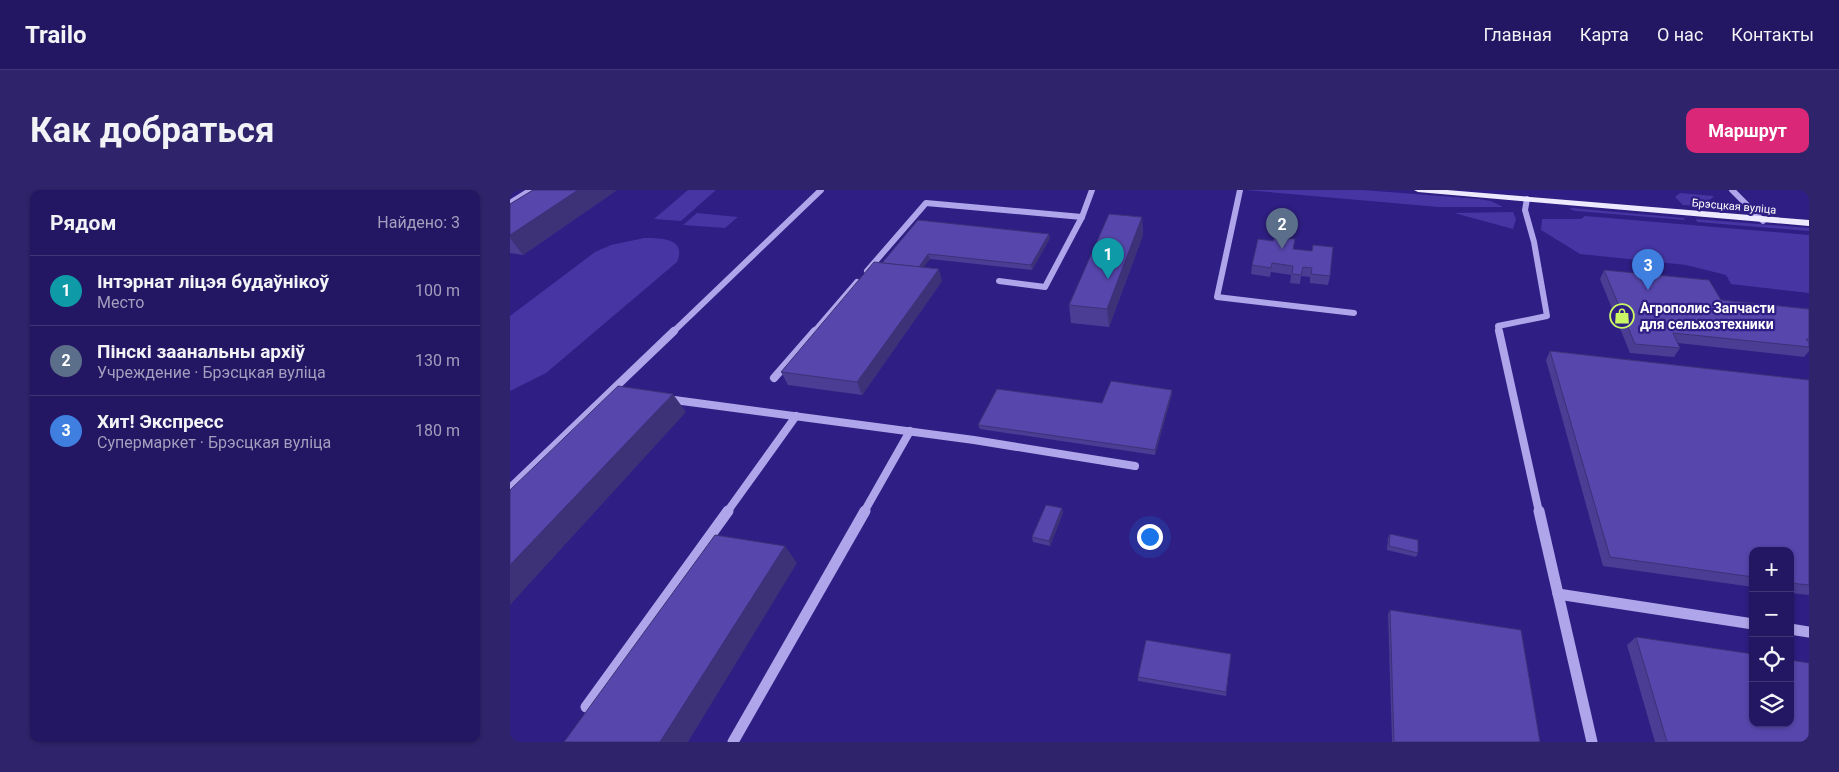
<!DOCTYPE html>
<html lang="ru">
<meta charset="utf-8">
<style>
:root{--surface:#231662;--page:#2f236b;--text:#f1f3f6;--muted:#a39fbe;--line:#403577;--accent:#db2777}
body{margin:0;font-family:Roboto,sans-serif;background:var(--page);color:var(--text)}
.controls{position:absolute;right:15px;bottom:15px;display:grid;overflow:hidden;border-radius:10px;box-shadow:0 1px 4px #0004}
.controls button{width:45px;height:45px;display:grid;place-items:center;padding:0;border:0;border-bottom:1px solid var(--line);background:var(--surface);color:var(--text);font:25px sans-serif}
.you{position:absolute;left:639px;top:346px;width:18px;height:18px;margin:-12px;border:4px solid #fff;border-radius:50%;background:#1a73e8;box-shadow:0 0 0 8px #1a73e833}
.badge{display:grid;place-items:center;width:32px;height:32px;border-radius:50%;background:var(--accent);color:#fff;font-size:16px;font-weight:700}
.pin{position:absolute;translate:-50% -41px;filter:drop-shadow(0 1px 2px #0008)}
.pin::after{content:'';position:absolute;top:26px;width:18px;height:15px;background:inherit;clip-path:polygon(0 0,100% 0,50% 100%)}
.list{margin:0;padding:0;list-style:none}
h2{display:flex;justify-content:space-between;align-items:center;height:65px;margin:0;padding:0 20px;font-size:21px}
h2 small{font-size:16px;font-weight:400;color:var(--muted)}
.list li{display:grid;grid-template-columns:32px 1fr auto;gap:15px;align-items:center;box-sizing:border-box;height:70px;padding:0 20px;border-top:1px solid var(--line)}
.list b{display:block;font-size:19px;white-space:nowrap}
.list p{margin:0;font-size:16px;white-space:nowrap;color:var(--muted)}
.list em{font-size:16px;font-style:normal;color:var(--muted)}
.icon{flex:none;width:28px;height:28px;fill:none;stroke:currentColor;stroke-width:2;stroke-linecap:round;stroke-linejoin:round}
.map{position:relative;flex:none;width:1299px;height:552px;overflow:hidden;border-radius:10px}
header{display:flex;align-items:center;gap:30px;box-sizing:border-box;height:70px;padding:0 25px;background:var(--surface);border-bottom:1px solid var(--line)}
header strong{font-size:24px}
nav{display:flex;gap:28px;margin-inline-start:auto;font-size:18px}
.intro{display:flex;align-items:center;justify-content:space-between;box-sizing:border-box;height:120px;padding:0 30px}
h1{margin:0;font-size:35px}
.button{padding:12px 22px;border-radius:10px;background:var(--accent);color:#fff;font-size:18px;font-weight:700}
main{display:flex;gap:30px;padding:0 30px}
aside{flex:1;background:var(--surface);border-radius:10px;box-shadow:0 1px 4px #0004}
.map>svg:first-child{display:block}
.green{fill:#4635a3}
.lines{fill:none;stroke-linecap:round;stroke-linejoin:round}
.minor-far2{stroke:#afa5ea;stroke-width:6}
.minor-far1{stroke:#afa5ea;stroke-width:8}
.minor{stroke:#afa5ea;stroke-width:11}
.major{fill:#ede9fe;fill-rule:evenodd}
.wall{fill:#4b3c94}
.shaded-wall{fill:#3d3178}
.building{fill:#5746ac;stroke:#3d3178}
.labels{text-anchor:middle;stroke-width:4.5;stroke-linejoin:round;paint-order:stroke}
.far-street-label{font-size:11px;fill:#fff;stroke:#2f1e83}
.poi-label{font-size:14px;font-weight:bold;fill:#fff;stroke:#2f1e83;text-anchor:start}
</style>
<header>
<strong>Trailo</strong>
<nav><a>Главная</a><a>Карта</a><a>О нас</a><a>Контакты</a></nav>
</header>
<div class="intro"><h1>Как добраться</h1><a class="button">Маршрут</a></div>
<main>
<aside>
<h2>Рядом<small>Найдено: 3</small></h2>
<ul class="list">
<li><span class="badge" style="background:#0f9aa8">1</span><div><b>Інтэрнат ліцэя будаўнікоў</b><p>Место</p></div><em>100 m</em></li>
<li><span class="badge" style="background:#5c6f8a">2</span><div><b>Пінскі заанальны архіў</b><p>Учреждение · Брэсцкая вуліца</p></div><em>130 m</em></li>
<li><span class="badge" style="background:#3f7fe0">3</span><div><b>Хит! Экспресс</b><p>Супермаркет · Брэсцкая вуліца</p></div><em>180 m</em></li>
</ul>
</aside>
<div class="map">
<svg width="1299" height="552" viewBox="0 0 1299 552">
<rect width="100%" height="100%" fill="#2f1e83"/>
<g class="green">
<path d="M178,0H206L171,31L144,29Z"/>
<path d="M736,0H853L969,9L981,11L993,17H928Z"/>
<path d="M1170,3L1204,6C1196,15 1184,16 1173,15L1165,7Z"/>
<path d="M1062,18L1174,28L1175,30L1066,21L1059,19Z"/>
<path d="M1003,22L1006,29L1003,39L944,23Z"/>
<path d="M187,23L228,27L215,38L173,35Z"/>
<path d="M1075,26L1299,45V103L1221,94L1216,85L1176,75L1070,64L1031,40L1032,29H1071Z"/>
<path d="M1186,29L1299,38V41L1187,32Z"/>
<path d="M134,48C151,48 177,48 167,72L36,183L0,201V126L85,62L101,55Z"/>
</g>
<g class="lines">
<g class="minor-far2">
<path d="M730,0L707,107L844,123"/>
<path d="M1222,0L1253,31"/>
<path d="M0,13L21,0"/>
<path d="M357,81L416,13L572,27"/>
<path d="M489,91L535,97L572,27L582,0"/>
<path d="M163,142L311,0"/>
<path d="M304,142L347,92"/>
<path d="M989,142L988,136L1037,126L1024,52L1015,20L1017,9"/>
</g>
<g class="minor-far1">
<path d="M989,141L1029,322"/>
<path d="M264,188L305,141"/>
<path d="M157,209L464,250L625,276"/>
<path d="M0,298L164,141"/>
<path d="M217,322L286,226"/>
<path d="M354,322L400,241"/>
</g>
<g class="minor">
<path d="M1029,321L1082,552"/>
<path d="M1048,404L1243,434"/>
<path d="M1280,439L1299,442"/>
<path d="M76,517L218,321"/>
<path d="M223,552L355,321"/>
</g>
<path class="major" d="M904,0H937L1299,30V36L908,2Z"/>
</g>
<g class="wall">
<path d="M23,0H107L13,65L0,63V14Z"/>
<path d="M632,27L633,45L599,137L561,133L559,115Z"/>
<path d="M408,30L540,48L522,80L420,69L413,77L432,91L352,205L278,195L271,182L372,73Z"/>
<path d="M784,59L820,86L818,95L800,93V87L791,86L790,94L780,93L781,85L761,82L760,87L741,84L742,75Z"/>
<path d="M1094,80L1211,110L1299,119V161L1294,167L1168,153L1170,158L1164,167L1120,163L1090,89Z"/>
<path d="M1040,161L1299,190V405L1280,403V361H1243V397L1093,376L1036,170Z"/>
<path d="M662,204L645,265L470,239L468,235L592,213Z"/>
<path d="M552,318L553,323L540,356L523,352L522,347Z"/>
<path d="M880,344L908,363L906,367L877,360L878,348Z"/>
<path d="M880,420L1030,552H882L878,424Z"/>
<path d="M1126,447L1299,552H1145L1117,455Z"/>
<path d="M721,464L716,506L628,491V487Z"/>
</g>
<g class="shaded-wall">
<path d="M68,0H107L13,65L0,48V45Z"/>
<path d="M632,27L633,45L599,137L597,119Z"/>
<path d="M539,44L540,48L522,80L521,75Z"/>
<path d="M418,64L420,69L405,88L404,84Z"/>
<path d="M429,79L432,91L352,205L347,192Z"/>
<path d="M662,200V204L645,265V260Z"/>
<path d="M163,204L176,222L0,415V375Z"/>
<path d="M552,318L553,323L540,356L539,351Z"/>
<path d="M275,356L287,373L178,552H150Z"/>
</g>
<g class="building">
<path d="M23,0H68L0,45V14Z"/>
<path d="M599,24L632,27L597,119L559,115Z"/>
<path d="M408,30L539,44L521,75L418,64L409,77L372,73Z"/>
<path d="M764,47L785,49L783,59L802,61L803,55L823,57L820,86L801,84L802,78L793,77L791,85L782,84L783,76L762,73L761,78L742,75L748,49L763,51Z"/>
<path d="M364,72L429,79L347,192L271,182Z"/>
<path d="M1094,80L1199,90L1211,110L1299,119V149H1296L1299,153V157L1163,143L1170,158L1125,154Z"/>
<path d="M1040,161L1299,190V395L1280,393V361H1243V387L1100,367Z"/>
<path d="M601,191L662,200L645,260L468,235L487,199L592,213Z"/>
<path d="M108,196L163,204L0,375V300Z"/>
<path d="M536,315L552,318L539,351L522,347Z"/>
<path d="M880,344L908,350V363L879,356Z"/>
<path d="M205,345L275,356L150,552H54Z"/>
<path d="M880,420L1011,440L1030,552H884Z"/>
<path d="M1126,447L1243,464V533H1280V470L1299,473V552H1157Z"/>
<path d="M636,450L721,464L716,502L628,487Z"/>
</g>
<defs>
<g id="shop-ring" transform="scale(1.25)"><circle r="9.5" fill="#2f1e83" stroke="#caf864" stroke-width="1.5"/><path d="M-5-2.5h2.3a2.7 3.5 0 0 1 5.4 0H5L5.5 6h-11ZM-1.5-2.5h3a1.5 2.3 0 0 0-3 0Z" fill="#caf864"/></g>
</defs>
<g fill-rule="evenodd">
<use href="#shop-ring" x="1112" y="126"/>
</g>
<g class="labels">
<g class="far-street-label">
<text transform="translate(1224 16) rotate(5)" y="4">Брэсцкая вуліца</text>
</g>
<g class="poi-label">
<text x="1130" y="123">Агрополис Запчасти<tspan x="1130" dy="16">для сельхозтехники</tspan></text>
</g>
</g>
</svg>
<div class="controls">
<button>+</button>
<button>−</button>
<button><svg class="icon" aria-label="locate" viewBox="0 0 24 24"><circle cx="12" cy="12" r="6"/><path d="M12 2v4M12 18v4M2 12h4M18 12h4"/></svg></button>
<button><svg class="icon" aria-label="layers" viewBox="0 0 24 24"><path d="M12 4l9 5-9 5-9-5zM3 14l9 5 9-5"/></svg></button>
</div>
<div class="you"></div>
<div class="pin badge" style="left:598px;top:89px;background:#0f9aa8">1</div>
<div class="pin badge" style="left:772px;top:59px;background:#5c6f8a">2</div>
<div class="pin badge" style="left:1138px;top:100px;background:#3f7fe0">3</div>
</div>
</main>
